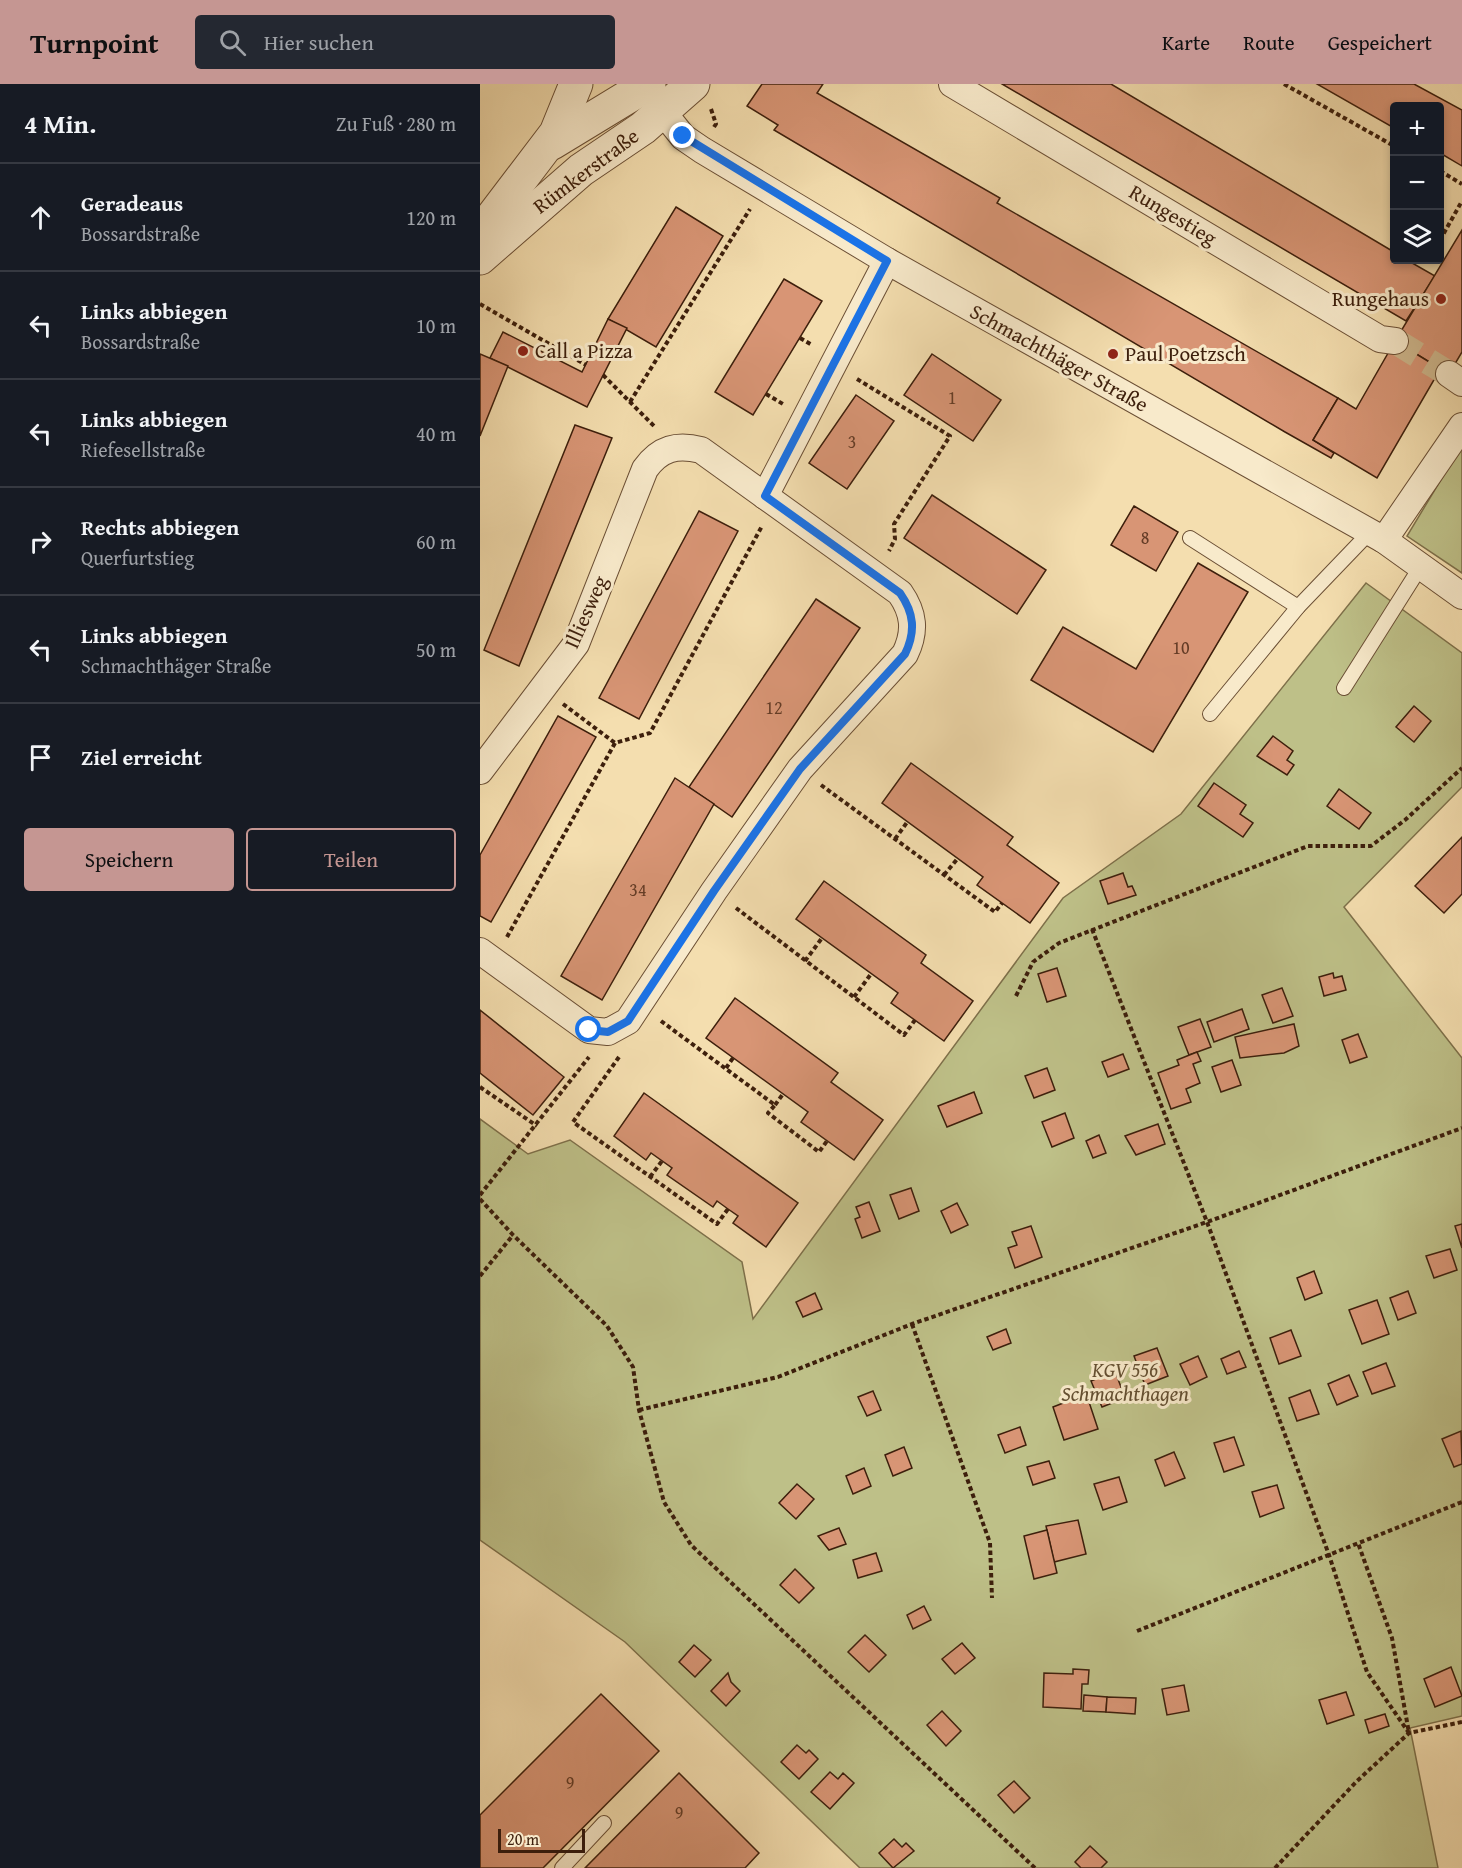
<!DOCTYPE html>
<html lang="de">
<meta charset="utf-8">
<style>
:root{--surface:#171b24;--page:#242831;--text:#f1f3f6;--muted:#9ea1a6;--line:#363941;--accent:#c59692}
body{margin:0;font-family:"Gentium Book Plus",serif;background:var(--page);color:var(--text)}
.controls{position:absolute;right:18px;top:18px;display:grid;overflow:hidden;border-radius:6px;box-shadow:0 3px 9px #0003}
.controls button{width:54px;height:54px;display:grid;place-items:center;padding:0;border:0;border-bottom:2px solid var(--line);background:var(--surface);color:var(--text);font:30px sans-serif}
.scale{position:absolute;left:18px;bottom:15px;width:87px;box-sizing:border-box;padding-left:6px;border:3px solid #3d1f0c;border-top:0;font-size:16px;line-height:21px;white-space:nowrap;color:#3d1f0c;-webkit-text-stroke:4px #f8eacb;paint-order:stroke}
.stop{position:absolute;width:18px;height:18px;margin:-14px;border:4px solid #1a73e8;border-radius:50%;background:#fff}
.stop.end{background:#1a73e8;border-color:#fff;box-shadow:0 2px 6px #0008}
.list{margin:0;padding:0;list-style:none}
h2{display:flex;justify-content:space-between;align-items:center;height:78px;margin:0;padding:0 24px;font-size:26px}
h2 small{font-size:20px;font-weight:400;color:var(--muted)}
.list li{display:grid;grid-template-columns:39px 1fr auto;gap:18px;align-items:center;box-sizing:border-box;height:108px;padding:0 24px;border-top:2px solid var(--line)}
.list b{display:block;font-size:22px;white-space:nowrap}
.list p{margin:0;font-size:20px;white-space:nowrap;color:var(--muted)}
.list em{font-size:20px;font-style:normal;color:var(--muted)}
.actions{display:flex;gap:12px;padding:18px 24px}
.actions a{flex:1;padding:14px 0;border:2px solid var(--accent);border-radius:6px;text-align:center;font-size:21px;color:var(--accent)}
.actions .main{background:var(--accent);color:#111}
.icon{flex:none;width:33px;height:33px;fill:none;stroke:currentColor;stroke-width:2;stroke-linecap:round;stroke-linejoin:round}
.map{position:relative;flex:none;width:982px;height:1784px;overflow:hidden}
header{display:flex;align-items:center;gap:36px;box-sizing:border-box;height:84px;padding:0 30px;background:var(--accent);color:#111}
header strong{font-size:28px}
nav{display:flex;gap:33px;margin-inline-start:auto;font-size:21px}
.search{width:420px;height:54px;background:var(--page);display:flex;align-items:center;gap:15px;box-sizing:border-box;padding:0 21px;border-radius:6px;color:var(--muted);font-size:22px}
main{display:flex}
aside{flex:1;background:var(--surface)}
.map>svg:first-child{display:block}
.green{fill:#bec088;stroke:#7e704a;stroke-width:1.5}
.building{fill:#d89575;stroke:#3d1f0c;stroke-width:1.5}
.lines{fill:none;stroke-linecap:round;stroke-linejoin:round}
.minor-tunnel{stroke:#cfb88e;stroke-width:26;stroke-dasharray:26 13;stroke-linecap:butt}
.service-casing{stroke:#6b4f35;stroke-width:16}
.minor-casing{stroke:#6b4f35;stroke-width:28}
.tertiary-casing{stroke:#6b4f35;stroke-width:35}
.path{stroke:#3d1f0c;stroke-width:4;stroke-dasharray:4.5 3;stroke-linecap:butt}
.service{stroke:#f8eacb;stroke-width:14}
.minor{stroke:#f8eacb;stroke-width:26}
.tertiary{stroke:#f8eacb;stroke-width:33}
.route{stroke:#1a73e8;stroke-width:8}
.poi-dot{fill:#8f2418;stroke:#f8eacb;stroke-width:2}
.labels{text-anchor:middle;stroke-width:6;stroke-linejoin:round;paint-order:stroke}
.number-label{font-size:18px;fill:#643c26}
.street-label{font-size:21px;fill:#3d1f0c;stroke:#f8eacb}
.poi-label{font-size:21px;fill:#3d1f0c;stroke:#f8eacb;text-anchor:start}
.park-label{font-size:21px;font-style:italic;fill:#644f31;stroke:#f8eacb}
</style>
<header>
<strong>Turnpoint</strong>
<div class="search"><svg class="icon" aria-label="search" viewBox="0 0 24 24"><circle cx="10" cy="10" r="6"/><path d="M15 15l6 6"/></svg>Hier suchen</div>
<nav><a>Karte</a><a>Route</a><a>Gespeichert</a></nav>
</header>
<main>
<aside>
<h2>4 Min.<small>Zu Fuß · 280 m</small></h2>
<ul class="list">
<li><svg class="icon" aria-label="ahead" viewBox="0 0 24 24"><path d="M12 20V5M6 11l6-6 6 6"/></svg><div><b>Geradeaus</b><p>Bossardstraße</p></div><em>120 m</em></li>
<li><svg class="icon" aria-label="left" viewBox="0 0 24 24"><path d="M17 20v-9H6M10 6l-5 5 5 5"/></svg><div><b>Links abbiegen</b><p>Bossardstraße</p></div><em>10 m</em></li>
<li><svg class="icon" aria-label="left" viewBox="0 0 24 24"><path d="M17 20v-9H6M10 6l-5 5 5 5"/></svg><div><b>Links abbiegen</b><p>Riefesellstraße</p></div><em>40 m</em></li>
<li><svg class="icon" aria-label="right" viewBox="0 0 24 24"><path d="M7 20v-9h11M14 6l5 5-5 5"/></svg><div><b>Rechts abbiegen</b><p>Querfurtstieg</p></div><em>60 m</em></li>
<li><svg class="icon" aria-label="left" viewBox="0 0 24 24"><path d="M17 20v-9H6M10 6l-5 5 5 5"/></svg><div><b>Links abbiegen</b><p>Schmachthäger Straße</p></div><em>50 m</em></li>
<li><svg class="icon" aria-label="arrive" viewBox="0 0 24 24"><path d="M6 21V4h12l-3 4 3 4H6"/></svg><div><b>Ziel erreicht</b></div></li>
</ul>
<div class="actions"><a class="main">Speichern</a><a>Teilen</a></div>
</aside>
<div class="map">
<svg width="982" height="1784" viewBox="0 0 982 1784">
<rect width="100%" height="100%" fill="#f4deaf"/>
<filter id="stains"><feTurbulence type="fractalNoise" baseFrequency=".00333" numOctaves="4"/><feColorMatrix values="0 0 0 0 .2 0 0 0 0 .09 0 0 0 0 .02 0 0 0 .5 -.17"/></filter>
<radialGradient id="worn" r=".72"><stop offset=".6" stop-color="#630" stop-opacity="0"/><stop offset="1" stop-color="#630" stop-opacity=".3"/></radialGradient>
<g class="green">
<path d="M982,361V489L927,452Z"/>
<path d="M886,499L982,569V703L864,823L982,974V1632L930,1644L958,1784H380L145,1558L0,1456V1035L48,1070L90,1056L262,1178L273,1235L583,814L701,730Z"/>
</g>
<g class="building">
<path d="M282,0H343L337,9L520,114L517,119L858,314L833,356L854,369L851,374L805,348L294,46L298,41L267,22Z"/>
<path d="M522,0H631L914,168V176H927L955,192L926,237Z"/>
<path d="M837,0H934L982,26V82L960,69V22H914V44Z"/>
<path d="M196,123L243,152L176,263L128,235Z"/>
<path d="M982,146V268L969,290L915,257Z"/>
<path d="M304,195L342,217L273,331L235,308Z"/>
<path d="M128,235L147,244L107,323L10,274L23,248L102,288Z"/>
<path d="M915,257L969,290L964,298L955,294L897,394L833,356L858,314L876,325Z"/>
<path d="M0,270L28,282L0,352Z"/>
<path d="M452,270L521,316L493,357L424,311Z"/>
<path d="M376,311L414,337L367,405L329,379Z"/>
<path d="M95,341L132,354L39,582L4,566Z"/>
<path d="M452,411L566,486L537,530L424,454Z"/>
<path d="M654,422L698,448L676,487L631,461Z"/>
<path d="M219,427L258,447L159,635L119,614Z"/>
<path d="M718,479L768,508L673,668L551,596L583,543L656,585Z"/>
<path d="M336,515L380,544L252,733L209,703Z"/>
<path d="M934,622L951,637L934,658L916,643Z"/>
<path d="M78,632L116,653L11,838L0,832V771Z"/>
<path d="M793,652L813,667L807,676L814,681L807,691L777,672Z"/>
<path d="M431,679L533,753L527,761L579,799L550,839L497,801L503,793L402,719Z"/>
<path d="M195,694L234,720L122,916L81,892Z"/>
<path d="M734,699L766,721L760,730L773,739L763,753L718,722Z"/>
<path d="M859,705L891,729L879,745L847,722Z"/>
<path d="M982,753V810L964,829L935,802Z"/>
<path d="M643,789L648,803L652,802L656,811L628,820L620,797Z"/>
<path d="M344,797L446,871L441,879L493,917L464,957L411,919L418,909L316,835Z"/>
<path d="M577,884L586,912L567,918L558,890Z"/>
<path d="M853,889L854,894L862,892L866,906L844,912L839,893Z"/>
<path d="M802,904L813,932L793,939L782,911Z"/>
<path d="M255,914L358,989L351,998L403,1036L374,1076L321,1038L328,1028L226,954Z"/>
<path d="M762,925L769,945L734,958L727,938Z"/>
<path d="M0,926L84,993L53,1031L0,989Z"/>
<path d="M720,935L731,963L709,971L698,943Z"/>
<path d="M814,940L819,962L804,969L760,974L755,953Z"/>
<path d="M878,950L887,973L870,979L862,956Z"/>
<path d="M717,968L721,977L713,980L720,999L706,1005L711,1018L691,1025L678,989L699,981L697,976Z"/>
<path d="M643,970L649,985L628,993L622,978Z"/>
<path d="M752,976L761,1001L741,1008L732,983Z"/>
<path d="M567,984L575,1006L554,1014L545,992Z"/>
<path d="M494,1008L502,1029L467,1043L458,1022Z"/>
<path d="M164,1009L318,1119L286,1163L253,1139L258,1132L248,1125L237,1117L233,1123L187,1091L192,1084L171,1069L166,1076L134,1052Z"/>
<path d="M585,1029L594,1054L572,1063L562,1038Z"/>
<path d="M678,1040L685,1060L656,1071L645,1052Z"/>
<path d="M619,1051L626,1069L613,1074L606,1057Z"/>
<path d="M431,1104L439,1127L419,1135L410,1111Z"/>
<path d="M389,1118L400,1147L382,1154L375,1135L380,1133L376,1123Z"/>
<path d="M477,1119L488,1141L471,1149L461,1127Z"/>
<path d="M982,1140V1164L975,1142Z"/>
<path d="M551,1142L562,1173L535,1184L528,1164L537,1161L532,1148Z"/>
<path d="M970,1165L977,1186L954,1194L946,1172Z"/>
<path d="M834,1187L842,1209L825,1216L817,1194Z"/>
<path d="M928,1207L936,1229L918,1236L910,1214Z"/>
<path d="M335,1209L342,1225L323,1233L316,1218Z"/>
<path d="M897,1216L909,1250L882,1260L869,1226Z"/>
<path d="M526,1245L531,1259L513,1266L507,1253Z"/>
<path d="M811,1246L821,1272L799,1280L790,1254Z"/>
<path d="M677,1264L688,1292L665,1301L654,1272Z"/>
<path d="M759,1267L766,1283L747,1290L741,1275Z"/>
<path d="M718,1272L727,1293L710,1301L700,1280Z"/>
<path d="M906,1279L915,1302L892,1310L883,1288Z"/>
<path d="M635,1287L645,1314L622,1323L611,1297Z"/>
<path d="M869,1291L878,1312L857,1321L848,1300Z"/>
<path d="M604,1303L618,1345L584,1356L573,1323L591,1316L588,1308Z"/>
<path d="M830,1306L839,1330L817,1337L809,1314Z"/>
<path d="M393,1307L401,1326L387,1332L378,1313Z"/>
<path d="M540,1343L546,1361L525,1369L518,1351Z"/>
<path d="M981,1347L982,1380L974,1383L962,1355Z"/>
<path d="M754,1353L764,1381L744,1388L734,1359Z"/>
<path d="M424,1363L432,1384L413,1392L405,1371Z"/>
<path d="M694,1368L705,1394L685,1402L675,1376Z"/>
<path d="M569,1377L575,1394L553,1401L547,1383Z"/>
<path d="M384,1384L391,1402L373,1410L366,1392Z"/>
<path d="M639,1393L647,1418L623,1426L614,1400Z"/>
<path d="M317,1400L334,1415L316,1435L299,1419Z"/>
<path d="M797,1401L804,1424L780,1433L772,1408Z"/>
<path d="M598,1436L606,1470L574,1478L566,1442Z"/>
<path d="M359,1444L366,1460L349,1466L338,1452Z"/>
<path d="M567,1446L577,1489L554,1495L544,1452Z"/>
<path d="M396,1469L402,1487L378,1494L373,1476Z"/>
<path d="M315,1485L334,1504L319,1519L300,1501Z"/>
<path d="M444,1522L451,1536L433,1545L427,1531Z"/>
<path d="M385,1551L406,1571L389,1588L368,1568Z"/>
<path d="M482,1559L495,1574L475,1590L462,1575Z"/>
<path d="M214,1561L231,1576L215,1593L199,1578Z"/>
<path d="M971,1583L982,1612L955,1623L944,1595Z"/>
<path d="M593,1585L609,1586L608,1600H602L601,1625L563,1623L564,1589L593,1590Z"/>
<path d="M248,1589L251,1598L260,1607L246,1622L231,1607Z"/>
<path d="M704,1601L709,1627L687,1631L682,1605Z"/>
<path d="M866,1608L874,1631L847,1640L839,1616Z"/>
<path d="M121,1610L179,1667L63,1784H0V1731Z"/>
<path d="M604,1611L627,1613L626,1628L603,1627Z"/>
<path d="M627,1613L656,1614L655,1630L626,1628Z"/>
<path d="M462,1627L481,1647L466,1662L447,1641Z"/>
<path d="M905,1630L909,1642L889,1649L885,1636Z"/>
<path d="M317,1661L326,1669L329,1666L338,1675L319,1695L301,1678Z"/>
<path d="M350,1688L358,1695L363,1689L374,1699L350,1725L331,1708Z"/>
<path d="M199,1689L279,1769L265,1784H105Z"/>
<path d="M534,1697L550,1714L534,1729L518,1711Z"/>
<path d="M414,1755L422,1763L426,1759L434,1767L413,1784L399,1769Z"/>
<path d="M610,1762L627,1778L621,1784H601L595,1778Z"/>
</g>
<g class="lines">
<path class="minor-tunnel" d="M915,257L969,290"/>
<g class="service-casing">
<g id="service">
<path d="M710,454L818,523"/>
<path d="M864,604L941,482"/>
<path d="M730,630L818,523L890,448"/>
<path d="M82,1784L124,1739"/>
</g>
</g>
<g class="minor-casing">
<g id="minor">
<path d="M472,0L900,255L915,257"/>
<path d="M183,28L203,53L222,66L407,177L904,456L982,512"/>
<path d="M969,290L982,299"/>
<path d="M285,412L407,177"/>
<path d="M904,456L982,342"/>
<path d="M0,687L96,560L165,385C180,364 197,360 221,366L420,509C434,529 436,547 425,570L320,685L234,807L148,937L128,948L109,946L0,867"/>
</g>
</g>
<g class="tertiary-casing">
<g id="tertiary">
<path d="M72,59L169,0"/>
<path d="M0,149L76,49L96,0"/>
<path d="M0,174L101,86L163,44L213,0"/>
</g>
</g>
<g class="path">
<path d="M804,0L914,62"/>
<path d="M231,25L236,40L234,43"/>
<path d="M960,87L982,100"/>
<path d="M960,156L982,117"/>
<path d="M0,220L106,281"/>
<path d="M320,254L332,261"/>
<path d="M123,291L174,342"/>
<path d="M377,295L470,352L414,440L415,455L409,467"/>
<path d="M286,310L303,320"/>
<path d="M150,318L270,125"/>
<path d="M83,620L135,659"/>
<path d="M341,701L515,828L522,819"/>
<path d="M415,755L428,737"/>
<path d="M464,791L478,774"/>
<path d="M256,824L424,951L435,936"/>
<path d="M612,845L727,1138L849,1471L887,1588L929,1649L912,1554L878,1459"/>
<path d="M27,853L135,659L170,649L282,442"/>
<path d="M325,877L342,854"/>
<path d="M536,912L553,878L579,859L828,762H891L925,736L982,684"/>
<path d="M374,913L391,890"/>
<path d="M181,937L295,1021L288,1029L339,1068L347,1057"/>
<path d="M139,973L93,1038L237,1140L248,1125"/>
<path d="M246,984L253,974"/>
<path d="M0,1003L57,1042"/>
<path d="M295,1021L303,1010"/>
<path d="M170,1093L182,1077"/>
<path d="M0,1111L109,973"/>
<path d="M0,1115L33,1151L127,1242L153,1283L159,1326L184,1418L211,1461L555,1784"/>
<path d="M0,1192L33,1151"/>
<path d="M432,1240L510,1459L512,1514"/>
<path d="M159,1326L298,1293L432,1240L727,1138L982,1044"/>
<path d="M657,1547L982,1418"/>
<path d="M795,1784L876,1698L929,1649L982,1638"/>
</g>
<use href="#service" class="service"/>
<use href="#minor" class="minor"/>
<use href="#tertiary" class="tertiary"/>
</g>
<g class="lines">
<path class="route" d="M109,946L128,948L148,937L234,807L320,685L425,570C436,547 434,529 420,509L285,412L407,177L203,52"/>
</g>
<g class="poi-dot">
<circle cx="961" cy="215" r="6"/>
<circle cx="43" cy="267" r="6"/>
<circle cx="633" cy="270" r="6"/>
</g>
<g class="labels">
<g class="number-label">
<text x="472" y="320">1</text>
<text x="372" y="364">3</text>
<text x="665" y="460">8</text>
<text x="701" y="570">10</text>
<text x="294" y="630">12</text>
<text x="158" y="812">34</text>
<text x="90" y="1705">9</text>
<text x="199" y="1735">9</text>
</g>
<g class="street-label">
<text transform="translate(106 87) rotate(-37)" y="7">Rümkerstraße</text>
<text transform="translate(693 131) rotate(31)" y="7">Rungestieg</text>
<text transform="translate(579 274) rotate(29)" y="7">Schmachthäger Straße</text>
<text transform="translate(106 528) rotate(-66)" y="7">Illiesweg</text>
</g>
<g class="poi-label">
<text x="949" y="222" text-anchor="end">Rungehaus</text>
<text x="55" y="274">Call a Pizza</text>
<text x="645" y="277">Paul Poetzsch</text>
</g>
<g class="park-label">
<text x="645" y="1293">KGV 556<tspan x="645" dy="24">Schmachthagen</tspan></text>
</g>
</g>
<rect width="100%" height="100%" filter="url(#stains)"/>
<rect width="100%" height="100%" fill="url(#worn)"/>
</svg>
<div class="controls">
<button>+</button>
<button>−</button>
<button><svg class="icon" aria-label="layers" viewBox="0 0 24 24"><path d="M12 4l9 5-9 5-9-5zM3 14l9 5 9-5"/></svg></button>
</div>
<div class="scale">20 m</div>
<div class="stop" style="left:109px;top:946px"></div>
<div class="stop end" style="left:203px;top:52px"></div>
</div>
</main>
